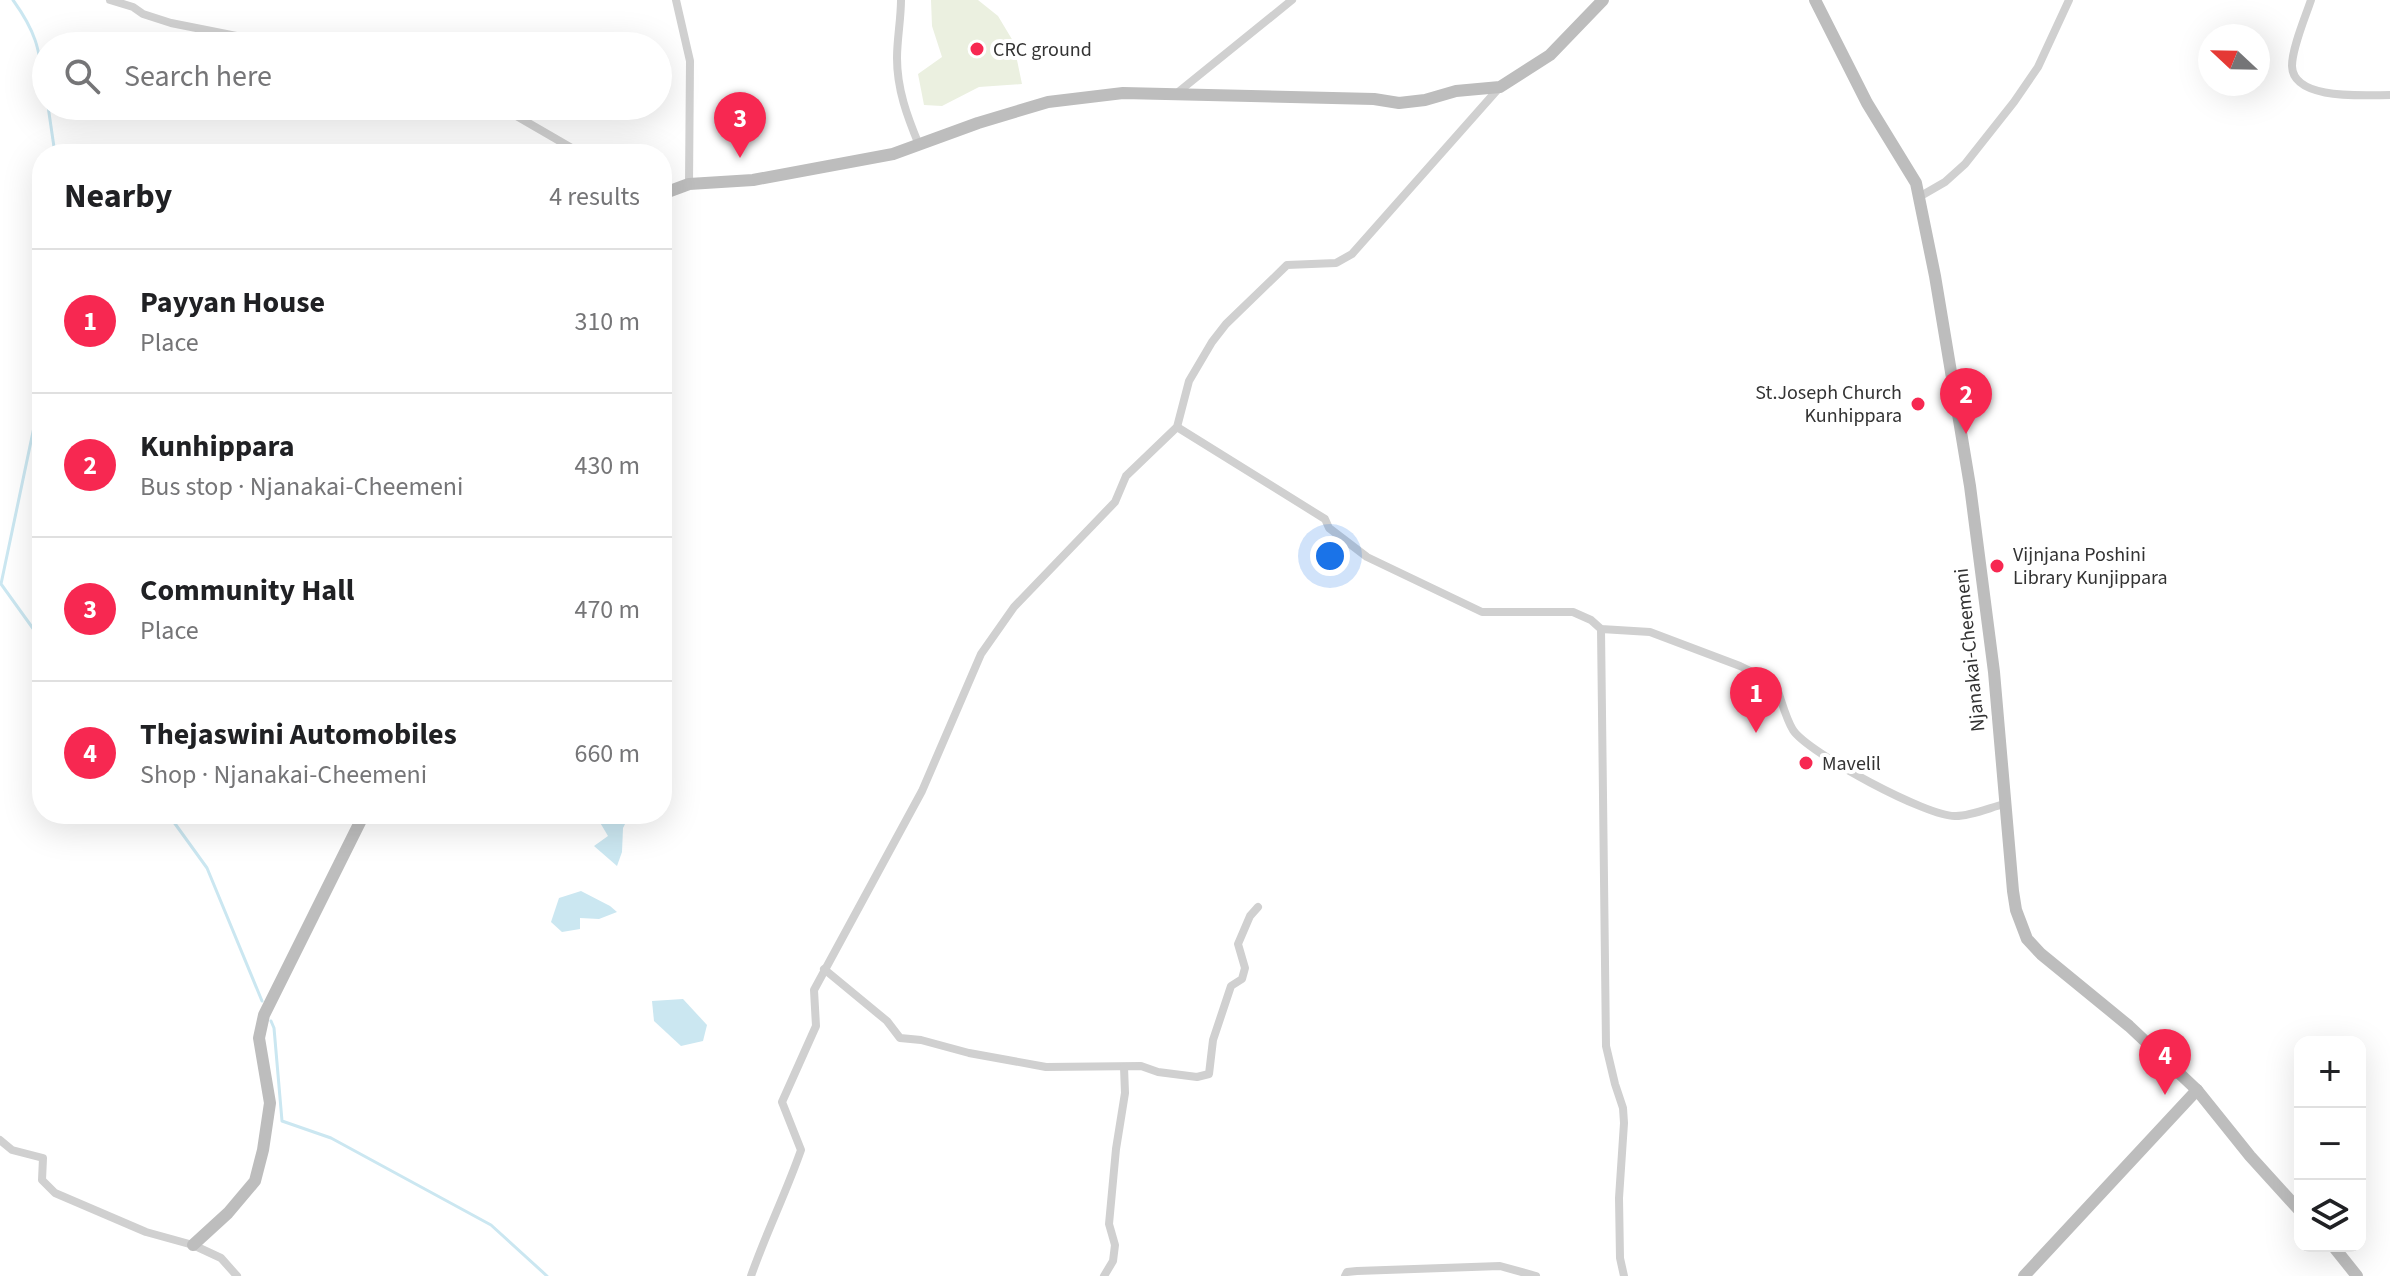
<!DOCTYPE html>
<meta charset="utf-8">
<style>
:root{--surface:#fff;--page:#f6f6f6;--text:#202124;--muted:#757577;--line:#e0e0e0;--accent:#f72851}
body{margin:0;font-family:"Source Sans 3",sans-serif;background:var(--page);color:var(--text)}
.controls{position:absolute;right:24px;bottom:24px;display:grid;overflow:hidden;border-radius:16px;box-shadow:0 8px 32px #0002}
.controls button{width:72px;height:72px;display:grid;place-items:center;padding:0;border:0;border-bottom:2px solid var(--line);background:var(--surface);color:var(--text);font:40px sans-serif}
.compass{position:absolute;left:2198px;top:24px;width:72px;height:72px;border-radius:50%;background:var(--surface);box-shadow:0 8px 32px #0002;rotate:292deg}
.you{position:absolute;left:1330px;top:556px;width:28px;height:28px;margin:-20px;border:6px solid #fff;border-radius:50%;background:#1a73e8;box-shadow:0 0 0 12px #1a73e833}
.badge{display:grid;place-items:center;width:52px;height:52px;border-radius:50%;background:var(--accent);color:#fff;font-size:26px;font-weight:700}
.pin{position:absolute;translate:-50% -66px;filter:drop-shadow(0 2px 4px #0008)}
.pin::after{content:'';position:absolute;top:42px;width:28px;height:24px;background:inherit;clip-path:polygon(0 0,100% 0,50% 100%)}
.list{margin:0;padding:0;list-style:none}
h2{display:flex;justify-content:space-between;align-items:center;height:104px;margin:0;padding:0 32px;font-size:34px}
h2 small{font-size:26px;font-weight:400;color:var(--muted)}
.list li{display:grid;grid-template-columns:52px 1fr auto;gap:24px;align-items:center;box-sizing:border-box;height:144px;padding:0 32px;border-top:2px solid var(--line)}
.list b{display:block;font-size:30px;white-space:nowrap}
.list p{margin:0;font-size:26px;white-space:nowrap;color:var(--muted)}
.list em{font-size:26px;font-style:normal;color:var(--muted)}
.icon{flex:none;width:44px;height:44px;fill:none;stroke:currentColor;stroke-width:2;stroke-linecap:round;stroke-linejoin:round}
.map{position:relative;flex:none;width:2390px;height:1276px;overflow:hidden}
.search{position:absolute;background:var(--surface);box-shadow:0 8px 32px #0002;left:32px;top:32px;width:640px;height:88px;display:flex;align-items:center;gap:20px;box-sizing:border-box;padding:0 28px;border-radius:44px;color:var(--muted);font-size:30px}
.panel{position:absolute;background:var(--surface);box-shadow:0 8px 32px #0002;left:32px;top:144px;width:640px;height:680px;border-radius:32px}
.map>svg:first-child{display:block}
.green{fill:#ebf0e0}
.water{fill:#cbe7f1}
.lines{fill:none;stroke-linecap:round;stroke-linejoin:round}
.stream{stroke:#cbe7f1;stroke-width:3}
.street{stroke:#d0d0d0;stroke-width:8}
.secondary{stroke:#bdbdbd;stroke-width:12}
.poi-dot{fill:#f72851;stroke:#fff;stroke-width:3}
.labels{text-anchor:middle;stroke-width:8;stroke-linejoin:round;paint-order:stroke}
.poi-label{font-size:20px;fill:#333;stroke:#fff;text-anchor:start}
.street-label{font-size:20px;fill:#333;stroke:#fff}
</style>
<div class="map">
<svg width="2390" height="1276" viewBox="0 0 2390 1276">
<rect width="100%" height="100%" fill="#fff"/>
<path class="green" d="M931,0H978L998,16L1013,41L1022,84L979,87L942,106L924,105L918,74L942,57L932,26Z"/>
<g class="water">
<path d="M595,814H630L623,828L622,852L617,866L594,846L608,836Z"/>
<path d="M581,891L610,906L617,912L599,919L580,918V929L562,932L551,922L559,898Z"/>
<path d="M683,999L707,1025L703,1041L681,1046L654,1021L652,1001Z"/>
</g>
<g class="lines">
<g class="stream">
<path d="M13,0C39,36 39,52 46,95"/>
<path d="M48,106L55,154"/>
<path d="M42,389L1,584L42,641"/>
<path d="M168,814L207,868L262,1001"/>
<path d="M271,1021L274,1028L282,1121L331,1138L491,1225L547,1276"/>
</g>
<g class="street">
<path d="M110,0L133,7L143,14L171,23L287,46"/>
<path d="M676,0L690,61L689,184"/>
<path d="M901,0C901,19 897,39 897,58C897,89 907,116 919,145"/>
<path d="M2311,0C2305,18 2292,48 2292,66C2293,101 2365,95 2390,95"/>
<path d="M1177,93L1292,0"/>
<path d="M499,106L582,154"/>
<path d="M1919,197L1945,182L1965,164L2014,102L2038,67L2069,0"/>
<path d="M1177,427L1325,519L1329,528L1367,557L1482,612H1573L1591,620L1601,629L1650,632L1740,666L1775,683C1781,698 1785,717 1793,730C1808,753 1929,818 1956,816C1971,816 1989,808 2004,804"/>
<path d="M1601,629L1606,1046L1615,1084L1623,1108L1624,1123L1619,1198L1620,1258L1624,1276"/>
<path d="M824,969L887,1021L900,1038L921,1040L969,1053L1046,1067L1141,1066L1158,1072L1197,1077L1209,1074L1213,1040L1231,986L1242,979L1245,968L1238,944L1250,916L1258,907"/>
<path d="M0,1140L12,1150L43,1158L42,1180L55,1193L146,1232L193,1245L221,1258L237,1276"/>
<path d="M751,1276C766,1233 786,1193 801,1150L782,1102L816,1026L814,990L922,791L981,654L1014,607L1115,502L1126,476L1177,427L1189,381L1212,342L1226,324L1287,265L1336,263L1352,254L1499,88"/>
<path d="M1104,1276L1113,1261L1115,1245L1109,1224L1116,1149L1125,1093L1124,1067"/>
<path d="M1345,1276L1347,1272L1357,1271L1500,1266L1536,1276"/>
</g>
<g class="secondary">
<path d="M1815,0L1867,103L1916,183L1935,276L1970,486L1994,672L2013,891L2016,910L2027,939L2041,954L2129,1026L2197,1090L2250,1156L2300,1211"/>
<path d="M662,194L689,184L753,180L893,154L978,123L1048,102L1123,93L1374,99L1399,103L1425,100L1456,91L1500,87L1550,55L1603,0"/>
<path d="M193,1245L228,1213L255,1181L263,1150L270,1103L259,1038L264,1015L364,814"/>
<path d="M2333,1246L2357,1276"/>
<path d="M2024,1276L2197,1090"/>
</g>
</g>
<g class="poi-dot">
<circle cx="977" cy="49" r="8"/>
<circle cx="1918" cy="404" r="8"/>
<circle cx="1997" cy="566" r="8"/>
<circle cx="1806" cy="763" r="8"/>
</g>
<g class="labels">
<g class="poi-label">
<text x="993" y="56">CRC ground</text>
<text x="1902" y="399" text-anchor="end">St.Joseph Church<tspan x="1902" dy="23">Kunhippara</tspan></text>
<text x="2013" y="561">Vijnjana Poshini<tspan x="2013" dy="23">Library Kunjippara</tspan></text>
<text x="1822" y="770">Mavelil</text>
</g>
<g class="street-label">
<text transform="translate(1969 650) rotate(-96)" y="7">Njanakai-Cheemeni</text>
</g>
</g>
</svg>
<div class="controls">
<button>+</button>
<button>−</button>
<button><svg class="icon" aria-label="layers" viewBox="0 0 24 24"><path d="M12 4l9 5-9 5-9-5zM3 14l9 5 9-5"/></svg></button>
</div>
<svg class="compass" viewBox="-18 -18 36 36"><path d="M0-13l5 13h-10z" fill="#e53935"/><path d="M0 13l5-13h-10z" fill="#757577"/></svg>
<div class="you"></div>
<div class="pin badge" style="left:1756px;top:733px">1</div>
<div class="pin badge" style="left:1966px;top:434px">2</div>
<div class="pin badge" style="left:740px;top:158px">3</div>
<div class="pin badge" style="left:2165px;top:1095px">4</div>
<div class="search"><svg class="icon" aria-label="search" viewBox="0 0 24 24"><circle cx="10" cy="10" r="6"/><path d="M15 15l6 6"/></svg>Search here</div>
<section class="panel">
<h2>Nearby<small>4 results</small></h2>
<ul class="list">
<li><span class="badge">1</span><div><b>Payyan House</b><p>Place</p></div><em>310 m</em></li>
<li><span class="badge">2</span><div><b>Kunhippara</b><p>Bus stop · Njanakai-Cheemeni</p></div><em>430 m</em></li>
<li><span class="badge">3</span><div><b>Community Hall</b><p>Place</p></div><em>470 m</em></li>
<li><span class="badge">4</span><div><b>Thejaswini Automobiles</b><p>Shop · Njanakai-Cheemeni</p></div><em>660 m</em></li>
</ul>
</section>
</div>
